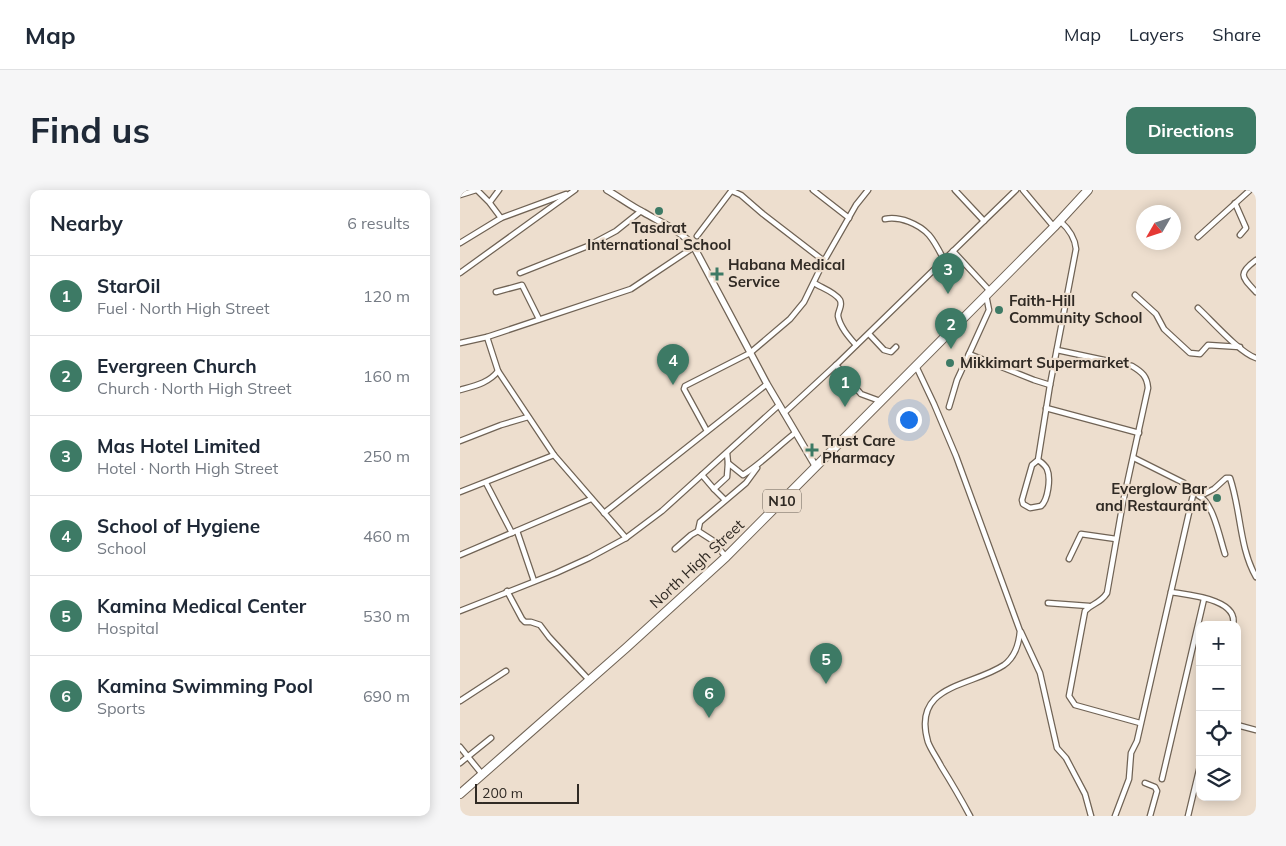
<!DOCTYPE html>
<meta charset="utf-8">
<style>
:root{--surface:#fff;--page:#f6f6f7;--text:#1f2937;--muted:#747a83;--line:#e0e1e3;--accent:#3d7a65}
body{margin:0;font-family:Mulish,sans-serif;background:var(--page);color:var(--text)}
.controls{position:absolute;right:15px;bottom:15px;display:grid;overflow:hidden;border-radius:10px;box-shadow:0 2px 12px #0003}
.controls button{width:45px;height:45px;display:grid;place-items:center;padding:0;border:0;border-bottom:1px solid var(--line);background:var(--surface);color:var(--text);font:25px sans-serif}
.compass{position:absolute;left:676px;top:15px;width:45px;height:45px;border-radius:50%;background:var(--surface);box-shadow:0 2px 12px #0003;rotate:231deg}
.scale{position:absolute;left:15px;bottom:12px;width:104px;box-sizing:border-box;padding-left:5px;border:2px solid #302a24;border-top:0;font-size:14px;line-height:18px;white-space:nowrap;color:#302a24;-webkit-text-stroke:4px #eddece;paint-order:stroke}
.you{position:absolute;left:448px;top:229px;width:18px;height:18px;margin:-12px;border:4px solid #fff;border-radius:50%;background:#1a73e8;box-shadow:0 0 0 8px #1a73e833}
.badge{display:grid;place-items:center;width:32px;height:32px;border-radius:50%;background:var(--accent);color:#fff;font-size:16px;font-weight:700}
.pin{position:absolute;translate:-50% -41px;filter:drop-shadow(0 1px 2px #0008)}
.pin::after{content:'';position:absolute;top:26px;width:18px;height:15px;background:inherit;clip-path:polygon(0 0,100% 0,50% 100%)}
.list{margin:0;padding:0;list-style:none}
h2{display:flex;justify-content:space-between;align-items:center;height:65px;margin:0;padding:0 20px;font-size:21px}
h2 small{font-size:16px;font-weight:400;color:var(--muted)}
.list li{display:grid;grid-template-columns:32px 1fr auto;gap:15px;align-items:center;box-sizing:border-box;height:80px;padding:0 20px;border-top:1px solid var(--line)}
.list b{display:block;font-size:19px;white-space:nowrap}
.list p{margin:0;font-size:16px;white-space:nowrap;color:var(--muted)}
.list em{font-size:16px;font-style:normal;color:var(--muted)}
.icon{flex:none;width:28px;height:28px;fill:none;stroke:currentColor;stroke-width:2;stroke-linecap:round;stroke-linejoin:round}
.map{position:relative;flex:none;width:796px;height:626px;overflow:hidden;border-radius:10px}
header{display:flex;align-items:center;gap:30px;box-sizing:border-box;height:70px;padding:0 25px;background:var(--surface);border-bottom:1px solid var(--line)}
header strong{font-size:24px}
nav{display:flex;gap:28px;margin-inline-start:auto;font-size:18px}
.intro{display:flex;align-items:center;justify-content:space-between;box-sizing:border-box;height:120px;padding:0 30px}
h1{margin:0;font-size:35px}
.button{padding:12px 22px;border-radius:10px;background:var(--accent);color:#fff;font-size:18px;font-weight:700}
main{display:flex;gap:30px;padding:0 30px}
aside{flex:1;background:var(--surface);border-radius:10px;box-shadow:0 2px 12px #0003}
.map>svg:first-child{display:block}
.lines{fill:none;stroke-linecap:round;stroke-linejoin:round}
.street-casing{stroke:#706355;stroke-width:7}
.secondary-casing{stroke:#706355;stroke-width:8}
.highway-casing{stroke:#706355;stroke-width:10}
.street{stroke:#fff;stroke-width:4.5}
.secondary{stroke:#fff;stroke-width:5.5}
.highway{stroke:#fff;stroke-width:8}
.poi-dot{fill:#3d7a65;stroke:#eddece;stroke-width:2}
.labels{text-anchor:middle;stroke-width:4.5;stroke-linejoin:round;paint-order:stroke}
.shield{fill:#eddece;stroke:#696057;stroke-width:1}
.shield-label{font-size:14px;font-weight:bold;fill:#302a24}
.poi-label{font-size:15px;font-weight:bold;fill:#302a24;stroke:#eddece;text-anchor:start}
.street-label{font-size:15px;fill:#302a24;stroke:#eddece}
</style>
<header>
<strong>Map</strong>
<nav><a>Map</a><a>Layers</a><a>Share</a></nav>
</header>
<div class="intro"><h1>Find us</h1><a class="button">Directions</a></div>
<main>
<aside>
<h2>Nearby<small>6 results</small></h2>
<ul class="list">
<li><span class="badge">1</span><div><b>StarOil</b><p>Fuel · North High Street</p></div><em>120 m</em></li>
<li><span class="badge">2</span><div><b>Evergreen Church</b><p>Church · North High Street</p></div><em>160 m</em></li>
<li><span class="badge">3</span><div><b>Mas Hotel Limited</b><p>Hotel · North High Street</p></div><em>250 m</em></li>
<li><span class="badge">4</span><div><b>School of Hygiene</b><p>School</p></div><em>460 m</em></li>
<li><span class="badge">5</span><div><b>Kamina Medical Center</b><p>Hospital</p></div><em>530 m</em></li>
<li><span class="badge">6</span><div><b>Kamina Swimming Pool</b><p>Sports</p></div><em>690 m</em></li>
</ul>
</aside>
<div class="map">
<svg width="796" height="626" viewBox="0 0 796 626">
<rect width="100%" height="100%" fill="#eddece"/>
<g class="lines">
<g class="street-casing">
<g id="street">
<path d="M17,0L29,12L41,28"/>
<path d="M353,0L389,28"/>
<path d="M495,0L524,31L556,0"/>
<path d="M563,0L594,37"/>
<path d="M272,1L281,5L303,24L364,71"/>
<path d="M0,5L16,0"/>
<path d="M30,12L39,0"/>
<path d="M775,13L786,38L780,45"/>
<path d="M425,29C440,26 459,34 469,45C475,52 480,62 484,70"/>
<path d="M237,46L272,0"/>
<path d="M738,47L790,0"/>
<path d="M0,53L41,28L106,4"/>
<path d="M493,61L529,100"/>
<path d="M796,70C777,84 782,87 796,102"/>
<path d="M0,83L115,0"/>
<path d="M60,83L128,56L156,41L181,21"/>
<path d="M354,93C362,98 375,102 380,110C383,116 378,120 378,126C380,137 389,147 396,155"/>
<path d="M36,102L62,95L79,129"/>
<path d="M675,105L696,124L704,139L730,163L740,164L748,155L780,157"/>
<path d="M738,118C752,131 780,163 796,168"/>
<path d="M409,144L424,160L431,162L436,157"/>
<path d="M27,147L38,181L94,265L166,348"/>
<path d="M0,153L27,147L171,99L234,57"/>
<path d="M597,160L672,176C682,182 687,186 688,198L663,312L647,403C640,414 632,413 625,421L609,506L615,515L680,533"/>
<path d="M509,164L529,120L526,105"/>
<path d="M376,175L401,204L420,211"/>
<path d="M456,176L474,214L496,266L560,441C559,453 555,467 544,475C511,497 451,494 468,552C471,560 477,568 481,576C491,592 501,609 510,626"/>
<path d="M0,200C14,196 29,193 38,181"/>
<path d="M489,217L497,190L509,164L574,190L590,195"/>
<path d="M586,218L679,243"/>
<path d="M324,223L376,175L524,31"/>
<path d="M247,241L224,199L225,196L290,163L330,129L344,112L364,71L396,15L408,0"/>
<path d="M0,251L41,235L68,227"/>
<path d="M267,263L268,273L283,285C302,273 317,257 335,243"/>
<path d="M578,270C581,272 585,275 587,279C591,288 588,310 581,316L570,318L563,314L562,310L572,275L578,270L590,195L616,59C615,47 609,39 600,31"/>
<path d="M242,285L254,299"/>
<path d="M26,293L52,343"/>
<path d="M0,302L94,265"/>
<path d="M739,306C753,312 760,349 765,364"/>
<path d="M740,306L754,299L766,288H770C781,320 779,357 796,387"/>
<path d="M265,310L254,299L267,287L268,273"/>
<path d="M144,323L307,194"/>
<path d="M57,341L74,391"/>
<path d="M238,341L240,332L286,293L297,278"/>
<path d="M215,359L231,345L238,341L252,350L266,367"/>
<path d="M0,365L131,309"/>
<path d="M609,369L621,344L656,349"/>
<path d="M47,401L62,429L65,432H71L80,435L89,447L130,491"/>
<path d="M711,402C729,405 779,409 773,435"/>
<path d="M588,413L629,416"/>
<path d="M0,421L96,383L129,368L166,348L202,321L319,215"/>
<path d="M561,442L580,483L597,558L606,568L625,604L631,626"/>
<path d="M0,511L46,481"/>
<path d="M777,535L796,540"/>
<path d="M0,557L22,584"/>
<path d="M0,573L31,548"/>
<path d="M702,589L744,409"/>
<path d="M685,593L695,597L697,601L690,626"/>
<path d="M655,626L669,589L671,563L677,551L733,305L731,298L724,293L674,268"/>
<path d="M728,626L740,576"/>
</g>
</g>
<g class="secondary-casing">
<path id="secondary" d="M147,0C159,7 171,16 183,22C201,33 221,40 234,57L307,194L356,277"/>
</g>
<g class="highway-casing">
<path id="highway" d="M0,604L166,458L266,367L594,37L628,0"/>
</g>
<use href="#street" class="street"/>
<use href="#secondary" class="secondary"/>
<use href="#highway" class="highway"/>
</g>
<g class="poi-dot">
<circle cx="199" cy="21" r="5"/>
<path d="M254.5 76.5h5v5h5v5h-5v5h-5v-5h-5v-5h5z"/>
<circle cx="539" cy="120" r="5"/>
<circle cx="490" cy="173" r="5"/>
<path d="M349.5 252.5h5v5h5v5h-5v5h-5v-5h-5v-5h5z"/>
<circle cx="757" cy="308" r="5"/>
</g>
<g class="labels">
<rect class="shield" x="303" y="299.5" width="38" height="23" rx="4"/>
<g class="shield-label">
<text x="322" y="316">N10</text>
</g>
<g class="poi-label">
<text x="199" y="43" text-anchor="middle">Tasdrat<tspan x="199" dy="17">International School</tspan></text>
<text x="268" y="80">Habana Medical<tspan x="268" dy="17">Service</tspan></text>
<text x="549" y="116">Faith-Hill<tspan x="549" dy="17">Community School</tspan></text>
<text x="500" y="178">Mikkimart Supermarket</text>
<text x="362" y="256">Trust Care<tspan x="362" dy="17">Pharmacy</tspan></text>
<text x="747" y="304" text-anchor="end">Everglow Bar<tspan x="747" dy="17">and Restaurant</tspan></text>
</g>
<g class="street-label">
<text transform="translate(237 374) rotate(-43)" y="5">North High Street</text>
</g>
</g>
</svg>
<div class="controls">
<button>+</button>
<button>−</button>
<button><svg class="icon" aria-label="locate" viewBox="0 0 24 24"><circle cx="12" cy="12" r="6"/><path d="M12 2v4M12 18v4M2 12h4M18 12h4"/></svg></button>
<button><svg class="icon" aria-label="layers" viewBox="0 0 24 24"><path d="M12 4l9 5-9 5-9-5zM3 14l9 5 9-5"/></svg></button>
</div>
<svg class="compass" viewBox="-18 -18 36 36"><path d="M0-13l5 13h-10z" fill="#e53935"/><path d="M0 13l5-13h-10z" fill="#747a83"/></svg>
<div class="scale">200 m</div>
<div class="you"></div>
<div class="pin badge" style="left:385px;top:217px">1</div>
<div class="pin badge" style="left:491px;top:159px">2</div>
<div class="pin badge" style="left:488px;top:104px">3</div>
<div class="pin badge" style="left:213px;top:195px">4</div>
<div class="pin badge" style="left:366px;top:494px">5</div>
<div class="pin badge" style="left:249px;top:528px">6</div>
</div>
</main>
